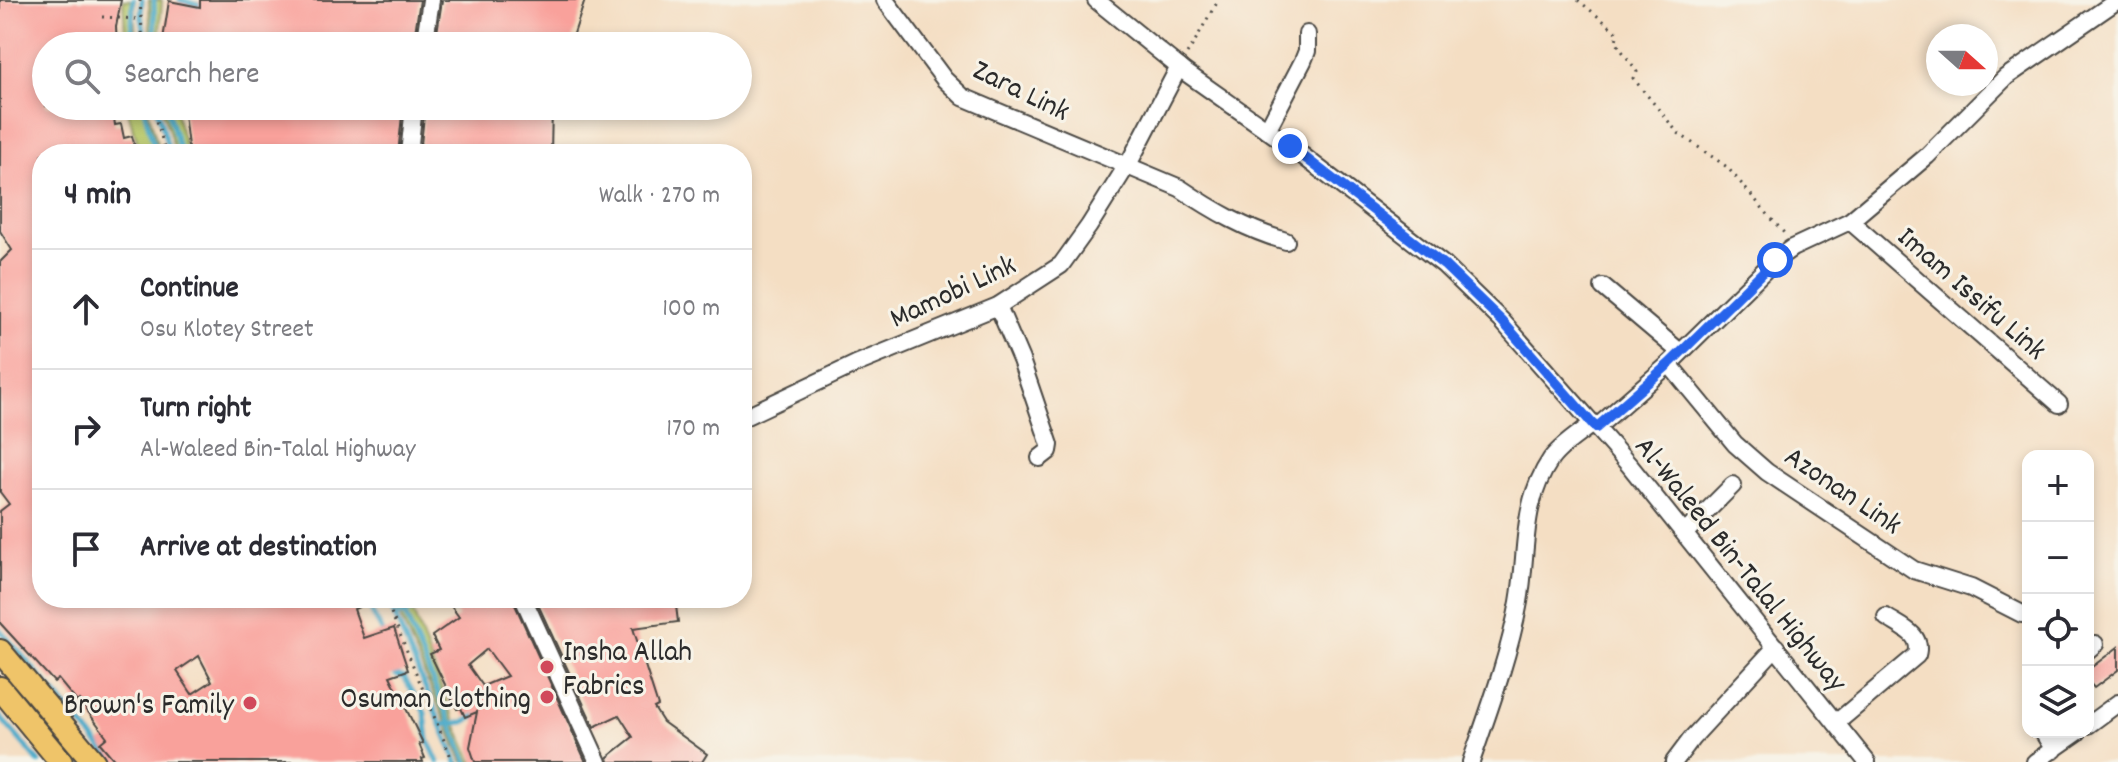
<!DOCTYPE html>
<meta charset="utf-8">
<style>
:root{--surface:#fff;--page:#f2f2f3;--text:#2b2b33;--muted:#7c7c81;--line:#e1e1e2}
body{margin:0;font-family:Dekko,sans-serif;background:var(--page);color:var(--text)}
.controls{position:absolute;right:24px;bottom:24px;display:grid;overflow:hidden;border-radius:16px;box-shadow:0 4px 12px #0003}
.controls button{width:72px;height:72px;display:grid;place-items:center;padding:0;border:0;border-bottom:2px solid var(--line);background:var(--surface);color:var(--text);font:40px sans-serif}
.compass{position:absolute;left:1926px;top:24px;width:72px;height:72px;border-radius:50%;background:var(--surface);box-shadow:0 4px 12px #0003;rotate:111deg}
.stop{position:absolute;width:24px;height:24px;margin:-18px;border:6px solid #2563eb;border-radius:50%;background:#fff}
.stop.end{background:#2563eb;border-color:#fff;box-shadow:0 2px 8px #0008}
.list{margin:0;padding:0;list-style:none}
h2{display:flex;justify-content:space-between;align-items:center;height:104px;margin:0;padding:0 32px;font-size:34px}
h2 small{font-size:26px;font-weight:400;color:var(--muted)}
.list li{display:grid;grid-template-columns:52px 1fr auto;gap:24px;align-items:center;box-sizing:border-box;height:120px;padding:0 32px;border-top:2px solid var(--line)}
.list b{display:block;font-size:30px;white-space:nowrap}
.list p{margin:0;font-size:26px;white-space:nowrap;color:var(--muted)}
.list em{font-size:26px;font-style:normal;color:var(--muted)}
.icon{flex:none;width:44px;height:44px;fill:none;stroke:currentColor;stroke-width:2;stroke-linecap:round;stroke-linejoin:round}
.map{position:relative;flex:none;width:2118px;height:762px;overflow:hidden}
.search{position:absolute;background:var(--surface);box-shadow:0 4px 12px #0003;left:32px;top:32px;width:720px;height:88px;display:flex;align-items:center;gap:20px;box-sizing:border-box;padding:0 28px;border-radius:44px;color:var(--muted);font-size:30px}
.panel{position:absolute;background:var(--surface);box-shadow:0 4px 12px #0003;left:32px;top:144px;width:720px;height:464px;border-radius:32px}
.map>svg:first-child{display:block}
.green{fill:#b8c86a;stroke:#727a4a;stroke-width:2}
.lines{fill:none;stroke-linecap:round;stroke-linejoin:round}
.stream{stroke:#4daccb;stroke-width:5}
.building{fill:#f9a19b;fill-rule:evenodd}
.minor-casing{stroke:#494642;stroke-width:20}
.major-casing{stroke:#494642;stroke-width:26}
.path{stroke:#494642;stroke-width:3;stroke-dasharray:2 6;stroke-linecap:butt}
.minor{stroke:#fff;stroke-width:16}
.major{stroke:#efc469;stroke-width:22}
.route{stroke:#2563eb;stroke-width:10}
.poi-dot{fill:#d1495b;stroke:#f7f3e8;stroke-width:3}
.labels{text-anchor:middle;stroke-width:6;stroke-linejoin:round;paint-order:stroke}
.street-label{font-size:30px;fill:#2b2b2b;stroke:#f7f3e8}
.poi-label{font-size:30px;fill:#2b2b2b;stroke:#f7f3e8;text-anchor:end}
</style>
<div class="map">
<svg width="2118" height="762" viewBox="0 0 2118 762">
<rect width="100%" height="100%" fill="#f7f3e8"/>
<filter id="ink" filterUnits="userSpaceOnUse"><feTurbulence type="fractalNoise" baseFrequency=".0125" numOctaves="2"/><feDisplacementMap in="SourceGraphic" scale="16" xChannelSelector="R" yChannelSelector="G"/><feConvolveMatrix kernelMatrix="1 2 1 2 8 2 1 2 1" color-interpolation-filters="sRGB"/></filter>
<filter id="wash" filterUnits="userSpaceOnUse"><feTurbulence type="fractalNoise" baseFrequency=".006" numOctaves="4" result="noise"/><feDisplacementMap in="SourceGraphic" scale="32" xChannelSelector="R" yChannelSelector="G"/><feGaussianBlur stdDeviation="1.8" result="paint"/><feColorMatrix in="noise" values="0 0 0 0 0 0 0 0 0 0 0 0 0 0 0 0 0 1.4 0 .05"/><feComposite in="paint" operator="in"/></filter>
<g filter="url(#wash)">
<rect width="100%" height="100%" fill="#f4dec3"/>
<g class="green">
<path d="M123,0H134L136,46H126Z"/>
<path d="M149,0H162L159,46H151Z"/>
<path d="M127,106H147L160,154H149C146,151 141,149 139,145C137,142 127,109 127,106Z"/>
<path d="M161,106H174L187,154H176Z"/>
<path d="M392,598H406L410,605C431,657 448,712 473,762H463Z"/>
</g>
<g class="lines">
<g class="stream">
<path d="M142,0L141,14L147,46"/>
<path d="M154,0L155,46"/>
<path d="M180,0L205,7"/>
<path d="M131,46L133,0"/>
<path d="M143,106L156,154"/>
<path d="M156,106L170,154"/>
<path d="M166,106L181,154"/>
<path d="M364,598L385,636"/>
<path d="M387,598L457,762"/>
<path d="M398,598L467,762"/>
<path d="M438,602L454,611"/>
<path d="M396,616L446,598"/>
<path d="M0,630L114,762"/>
<path d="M395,669L396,675L404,677L425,713L428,740L438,762"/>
<path d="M0,717L39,762"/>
<path d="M442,725L464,722L482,713"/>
</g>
</g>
<g id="blocks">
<g class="building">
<path d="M0,0H121L116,27L117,46H46V106H112L115,125L121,124L124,138L132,136L137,154H42V598H380L354,609L364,638L394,628L408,670L390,676L423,743L419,744L425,758L422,759L423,762H116L100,743L107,737L79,700L77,702L58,679L54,682L0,623V511L9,504L0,492V262L12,250L0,231ZM199,656L212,681L192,694L177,671Z"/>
<path d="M200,0H420L413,46H162L169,1L200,7Z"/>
<path d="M442,0H585L570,46H435Z"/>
<path d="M183,106H287L303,110L304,106H403L398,154H189Z"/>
<path d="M425,106H552L551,154H420Z"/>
<path d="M445,598H512L586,762H475L470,747L477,712L465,717L461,708L457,709L430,654L439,650L432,636L459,617ZM487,649L507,676L483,686L468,665Z"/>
<path d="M535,598H675L678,622L633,628L658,706L654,708L663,722L707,754L702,762H609L608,757L633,737L619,715L594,727Z"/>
<path d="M2118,647V670L2094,688L2088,681V670Z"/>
</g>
</g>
</g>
<g filter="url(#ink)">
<use href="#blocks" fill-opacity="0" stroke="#494642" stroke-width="2"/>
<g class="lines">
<g class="minor-casing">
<g id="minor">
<path d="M885,0L944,79L963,97L1180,188C1214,211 1247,230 1286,241"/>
<path d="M1096,0L1185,72L1290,146L1444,265L1502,321L1630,466L1867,762"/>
<path d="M424,46L431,0"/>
<path d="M1267,130L1303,61L1307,51V34"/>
<path d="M409,154L414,106"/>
<path d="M1850,221L2059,404"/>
<path d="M1603,287L1680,352"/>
<path d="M998,306L1021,360L1050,445L1049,451L1040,458"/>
<path d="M1669,364L1735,444L1767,472L1914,570L1971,588L2022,614"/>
<path d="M742,418L856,364L998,306L1061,265L1089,226L1131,159L1179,67"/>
<path d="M1596,428L1669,364L1775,260L1792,248L1850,221L1927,156L2006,77L2118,0"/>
<path d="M1685,533L1733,485"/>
<path d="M523,598L598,762"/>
<path d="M2088,650L2095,644"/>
<path d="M1836,723L1917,655C1923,634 1901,627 1886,617"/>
<path d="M2088,725L2118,703"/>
<path d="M2043,732L2054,750"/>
<path d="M1471,762C1489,710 1509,656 1519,602C1528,552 1520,505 1551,459C1561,445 1580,434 1593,423"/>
<path d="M1674,762L1692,738L1776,647"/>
<path d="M2035,762L2078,732"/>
</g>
</g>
<g class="major-casing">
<g id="major">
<path d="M0,651L94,762"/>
<path d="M0,688L61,762"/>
</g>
</g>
<g class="path">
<path d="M140,0L143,46"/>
<path d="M1578,0L1618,33L1616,40C1620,51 1631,61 1637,72L1633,78L1678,133L1727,167L1784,233"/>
<path d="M102,17L138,19"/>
<path d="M1187,54C1199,36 1207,17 1219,0"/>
<path d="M153,106L166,154"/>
<path d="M385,598L453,762"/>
</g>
<use href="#minor" class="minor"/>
<use href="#major" class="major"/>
</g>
</g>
<g class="lines" filter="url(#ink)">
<path class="route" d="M1290,146L1444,265L1502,321L1596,428L1669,364L1775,260"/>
</g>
<g class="poi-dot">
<circle cx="547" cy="667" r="8"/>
<circle cx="547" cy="697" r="8"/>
<circle cx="250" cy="703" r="8"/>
</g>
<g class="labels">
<g class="street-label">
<text transform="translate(1022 89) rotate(26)" y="10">Zara Link</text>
<text transform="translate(952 290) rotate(-25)" y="10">Mamobi Link</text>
<text transform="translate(1973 292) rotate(41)" y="10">Imam Issifu Link</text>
<text transform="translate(1844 489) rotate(34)" y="10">Azonan Link</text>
<text transform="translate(1742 563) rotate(51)" y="10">Al-Waleed Bin-Talal Highway</text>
</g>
<g class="poi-label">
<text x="563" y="660" text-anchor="start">Insha Allah<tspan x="563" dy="34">Fabrics</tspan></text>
<text x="531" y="707">Osuman Clothing</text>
<text x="234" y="713">Brown's Family</text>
</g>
</g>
</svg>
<div class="controls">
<button>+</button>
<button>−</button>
<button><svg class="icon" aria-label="locate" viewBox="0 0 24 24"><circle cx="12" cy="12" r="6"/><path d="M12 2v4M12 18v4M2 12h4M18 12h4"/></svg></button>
<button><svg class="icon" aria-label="layers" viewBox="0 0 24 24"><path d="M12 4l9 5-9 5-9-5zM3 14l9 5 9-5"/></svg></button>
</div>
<svg class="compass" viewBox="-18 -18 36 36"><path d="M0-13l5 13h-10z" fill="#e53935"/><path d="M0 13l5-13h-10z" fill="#7c7c81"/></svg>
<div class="stop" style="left:1775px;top:260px"></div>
<div class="stop end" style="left:1290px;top:146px"></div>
<div class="search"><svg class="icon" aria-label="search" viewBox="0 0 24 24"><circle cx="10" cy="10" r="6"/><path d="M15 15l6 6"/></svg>Search here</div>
<section class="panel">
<h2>4 min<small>Walk · 270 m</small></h2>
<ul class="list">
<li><svg class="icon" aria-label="ahead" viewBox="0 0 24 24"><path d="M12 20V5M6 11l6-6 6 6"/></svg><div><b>Continue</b><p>Osu Klotey Street</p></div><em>100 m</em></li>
<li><svg class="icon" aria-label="right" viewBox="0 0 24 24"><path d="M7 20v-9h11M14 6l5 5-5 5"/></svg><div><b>Turn right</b><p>Al-Waleed Bin-Talal Highway</p></div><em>170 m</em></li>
<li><svg class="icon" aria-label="arrive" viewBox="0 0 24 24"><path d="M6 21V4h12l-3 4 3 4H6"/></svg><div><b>Arrive at destination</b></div></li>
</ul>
</section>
</div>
